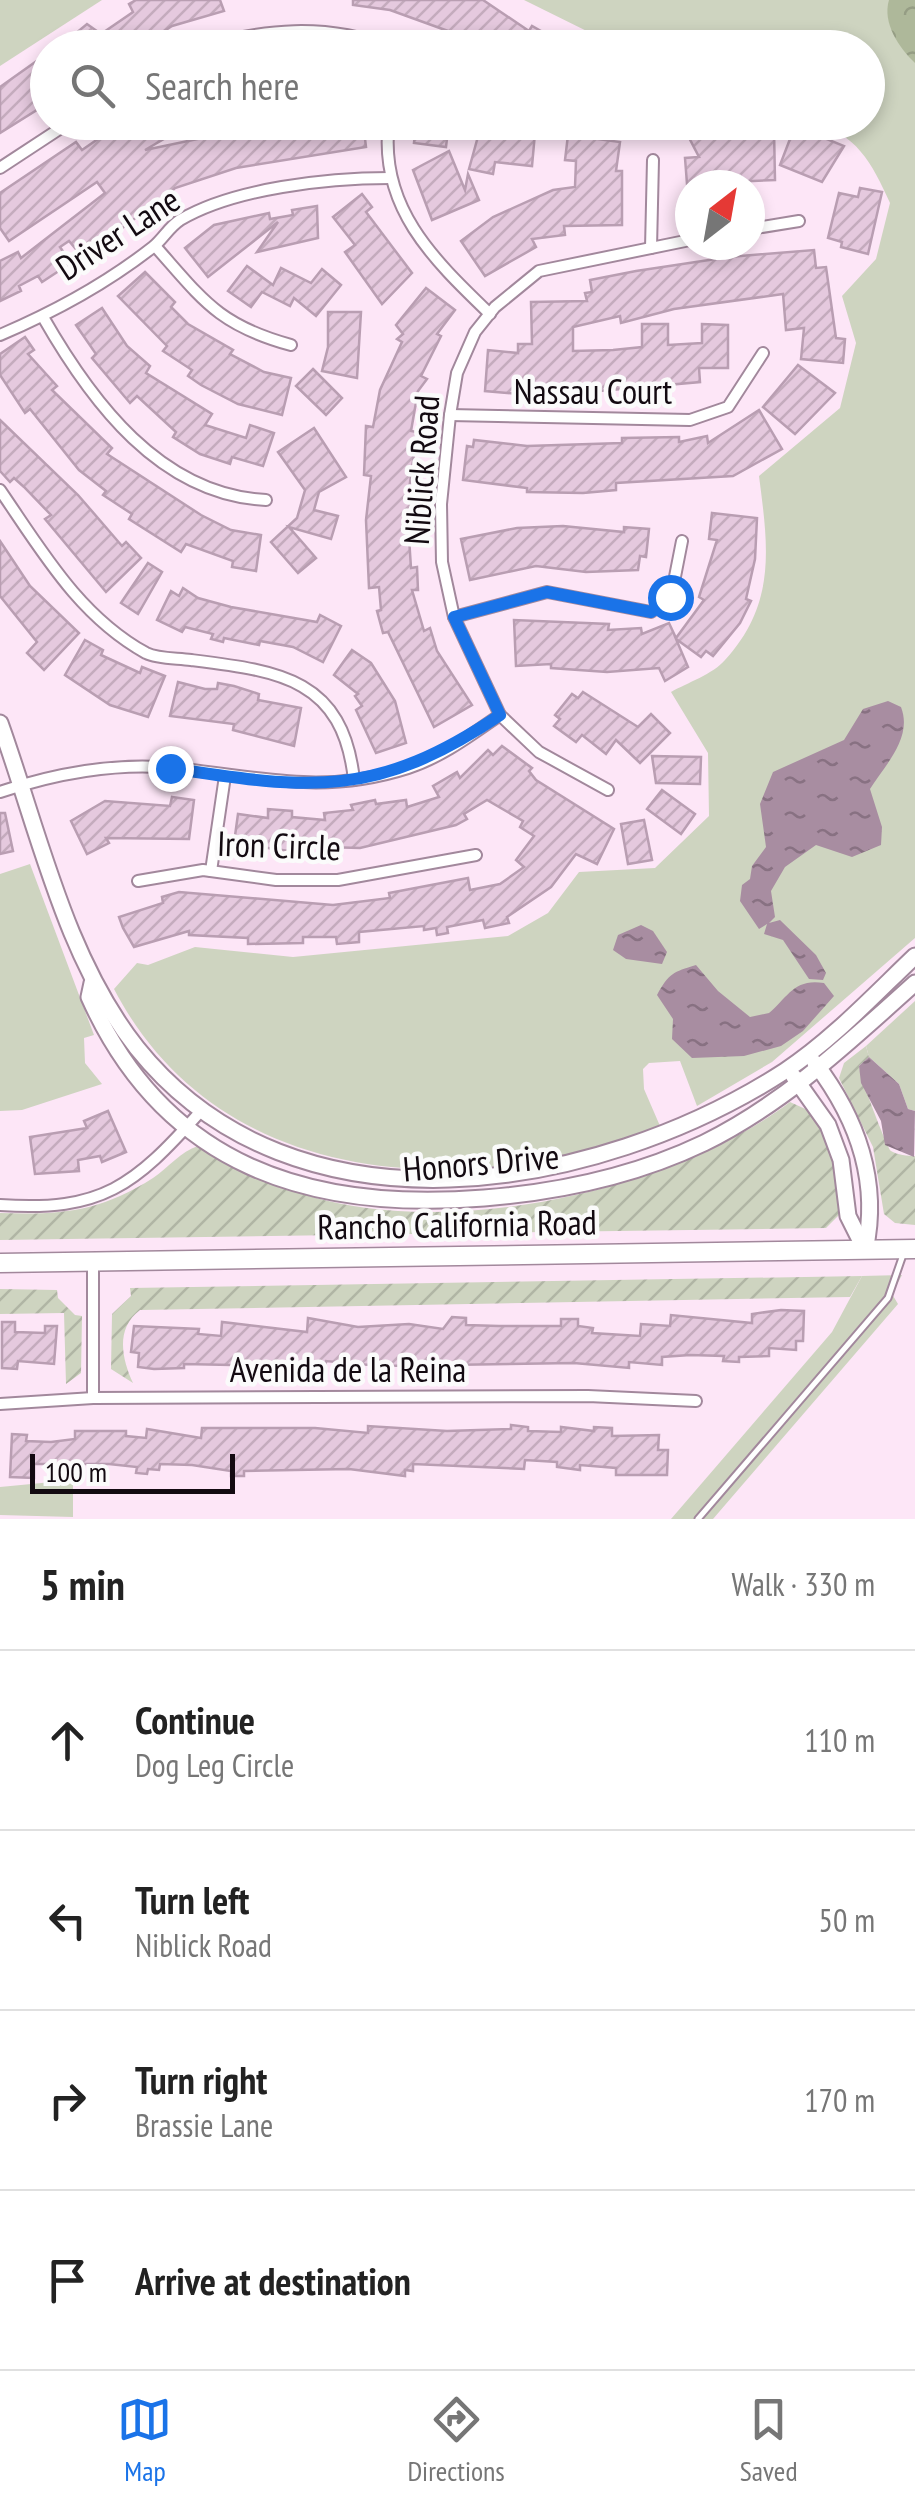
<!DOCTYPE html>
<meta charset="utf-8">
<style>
:root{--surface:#fff;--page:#f6f6f6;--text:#222;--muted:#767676;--line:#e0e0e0;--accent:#1a73e8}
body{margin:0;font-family:"PT Sans Narrow",sans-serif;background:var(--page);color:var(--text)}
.compass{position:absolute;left:675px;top:170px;width:90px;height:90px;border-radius:50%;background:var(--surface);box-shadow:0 5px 15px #0003;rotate:31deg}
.scale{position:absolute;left:30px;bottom:25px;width:205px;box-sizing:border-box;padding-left:10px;border:5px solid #130a11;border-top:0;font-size:28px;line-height:35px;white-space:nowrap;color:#130a11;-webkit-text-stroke:8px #fbfbfb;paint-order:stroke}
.stop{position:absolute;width:30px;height:30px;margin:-22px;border:8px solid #1a73e8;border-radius:50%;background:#fff}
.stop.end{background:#1a73e8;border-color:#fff;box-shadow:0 2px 10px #0008}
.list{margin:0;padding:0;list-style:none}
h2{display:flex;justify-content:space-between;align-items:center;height:130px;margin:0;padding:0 40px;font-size:42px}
h2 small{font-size:32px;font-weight:400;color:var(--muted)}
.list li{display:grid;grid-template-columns:65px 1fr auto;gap:30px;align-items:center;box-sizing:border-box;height:180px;padding:0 40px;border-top:2px solid var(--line)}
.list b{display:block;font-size:38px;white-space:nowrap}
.list p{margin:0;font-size:32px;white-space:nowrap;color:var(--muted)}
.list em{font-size:32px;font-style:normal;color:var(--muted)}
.icon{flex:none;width:55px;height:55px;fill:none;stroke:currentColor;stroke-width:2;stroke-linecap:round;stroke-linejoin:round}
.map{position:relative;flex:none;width:915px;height:1519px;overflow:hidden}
.search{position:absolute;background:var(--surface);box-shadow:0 5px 15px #0003;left:30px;right:30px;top:30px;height:110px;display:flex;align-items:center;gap:25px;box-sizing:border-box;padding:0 35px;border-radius:55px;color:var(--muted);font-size:38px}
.sheet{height:850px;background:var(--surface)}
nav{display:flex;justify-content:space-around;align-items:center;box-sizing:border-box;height:140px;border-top:2px solid var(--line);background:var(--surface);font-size:28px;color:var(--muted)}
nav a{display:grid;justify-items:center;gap:5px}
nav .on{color:var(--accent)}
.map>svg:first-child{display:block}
.grass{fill:#ced4c0}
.forest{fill:url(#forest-crowns)}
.garden{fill:url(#garden-furrows)}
.water{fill:url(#water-ripples)}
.building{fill:url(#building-hatch);stroke:#b99eb2;stroke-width:2.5}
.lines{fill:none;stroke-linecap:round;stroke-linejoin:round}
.lane-casing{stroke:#a2889c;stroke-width:9}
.street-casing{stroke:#a2889c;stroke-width:14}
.secondary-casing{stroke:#a2889c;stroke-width:19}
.primary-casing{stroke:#a2889c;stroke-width:21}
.lane{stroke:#fff;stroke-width:5}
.street{stroke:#fff;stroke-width:10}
.secondary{stroke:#fff;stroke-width:15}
.primary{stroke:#fff;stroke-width:18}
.route{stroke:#1a73e8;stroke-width:12}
.labels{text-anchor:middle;stroke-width:9;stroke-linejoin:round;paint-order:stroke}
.street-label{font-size:35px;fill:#130a11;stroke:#fbfbfb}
</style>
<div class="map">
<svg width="915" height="1519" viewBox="0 0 915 1519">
<defs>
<pattern id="forest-crowns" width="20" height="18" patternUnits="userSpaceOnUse" patternTransform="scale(2.5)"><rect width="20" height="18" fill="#aeb89a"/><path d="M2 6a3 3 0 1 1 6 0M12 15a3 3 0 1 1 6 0" fill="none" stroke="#959d84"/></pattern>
<pattern id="garden-furrows" width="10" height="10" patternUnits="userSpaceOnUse" patternTransform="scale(2.5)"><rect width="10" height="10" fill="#ced4c0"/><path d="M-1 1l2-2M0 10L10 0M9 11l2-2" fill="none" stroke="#b0b5a4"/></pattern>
<pattern id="water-ripples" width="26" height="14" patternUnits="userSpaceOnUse" patternTransform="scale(2.5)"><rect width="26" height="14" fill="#a88da1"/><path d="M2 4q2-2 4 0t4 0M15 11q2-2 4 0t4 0" fill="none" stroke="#887182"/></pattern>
<pattern id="building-hatch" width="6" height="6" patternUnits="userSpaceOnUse" patternTransform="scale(2.5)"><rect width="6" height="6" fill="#e5c9de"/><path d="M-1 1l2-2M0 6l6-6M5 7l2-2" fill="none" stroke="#c4abbd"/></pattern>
</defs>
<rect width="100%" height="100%" fill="#fde6f7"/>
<g class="grass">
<path d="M0,0H102L0,66Z"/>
<path d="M524,0H915V938L772,1062L697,1106L680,1061L649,1063L643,1069L644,1089L660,1126C471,1201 220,1193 114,989L137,963L148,965L195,947L293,957L508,936L548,913L579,872L655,868L709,816L708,753L671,692C687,683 713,674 725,660C777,603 768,546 759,476L840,408L856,343L842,296L876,259L890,203C872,163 856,132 811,123L868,122V48L619,47Z"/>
<path d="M30,864L94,1035L84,1038L85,1063L102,1084L22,1110L0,1111V874Z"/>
<path d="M915,1001V1111L908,1109L899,1084L869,1057L866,1046Z"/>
<path d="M902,1275L892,1294L898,1304L713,1519H671L832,1332L862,1276Z"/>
<path d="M73,1480V1517L0,1515V1487Z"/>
</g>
<path class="forest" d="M889,0H915V63C899,48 882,23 889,0Z"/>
<g class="garden">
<path d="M866,1046L869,1057L859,1066C859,1074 887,1148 891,1151C897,1155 908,1156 915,1156V1225L895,1223L884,1214L873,1147L839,1078L844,1063Z"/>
<path d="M790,1102L812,1112L838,1168L842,1212L826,1228L0,1240V1213C61,1215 100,1212 153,1178C168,1168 181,1151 198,1146C236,1161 269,1184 309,1196C452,1239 672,1191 790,1102Z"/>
<path d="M862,1276L850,1297L140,1310C115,1329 122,1359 133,1383L111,1369L112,1314L131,1296L130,1288Z"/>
<path d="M0,1289L57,1290L58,1298L75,1315L82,1316L81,1373L66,1384L64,1313L0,1314Z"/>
</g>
<g class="water">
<path d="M888,701L901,707C913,738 885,765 870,789L882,827L881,845L852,857L816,845L785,867L771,891L775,917L769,923L780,920L816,955L826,973L823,980L809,979L783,940L764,934L767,924L759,929L740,901L742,885L750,879L752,866L766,847L760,804L773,772L844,740L863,709Z"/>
<path d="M641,925L653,931L667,952L662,964L626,959L613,950L618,935Z"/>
<path d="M696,965L718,991L750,1017L769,1013C788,997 794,978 824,983L834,996L803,1031L781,1046L744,1056L692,1058L672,1039L673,1019L657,995C669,973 673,972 696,965Z"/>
<path d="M869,1057L899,1084L908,1109L915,1111L914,1157L885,1145L881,1121L861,1083L859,1066Z"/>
</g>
<g class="building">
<path d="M136,0H220L224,11L172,26L138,48H58L87,24L101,34L133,12L129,4Z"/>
<path d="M353,0H483L529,31L532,26L555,39L559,32L587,48H478L448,31L390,10L353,5Z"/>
<path d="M48,53V103L0,133V87Z"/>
<path d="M111,122H193L145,150L279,122H363L366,147L236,168L175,188L164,198L167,203L154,210L151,206L103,243L100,238L80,254L69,241L60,247L71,263L42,282L38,276L19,286L21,291L0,301V261L18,252L21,258L105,193L97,182L9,241L0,228V193L76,142L82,150L108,132L105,126Z"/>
<path d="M416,122H449L446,147L414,143Z"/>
<path d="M482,122L535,133L532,166L495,162L493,174L469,169Z"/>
<path d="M699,122H733L738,131L774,130L775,180L687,184L685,158L699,157L685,130Z"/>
<path d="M795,126L844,146L822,182L780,165Z"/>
<path d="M568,135L620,142L616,171H622V225L564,226L565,235L532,239L536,247L485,276L461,241L493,217L553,190L575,187L576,161L565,160Z"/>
<path d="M449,151L465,190L468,174L479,200L432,220L413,170Z"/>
<path d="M860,188L882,192L868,254L841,247L842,242L828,238L839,193L858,197Z"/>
<path d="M362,194L372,207L366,212L412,273L382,304L345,252L355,245L333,217Z"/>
<path d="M317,206L318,238L257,252L278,222L208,277L185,248L214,225L269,213L270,219L293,215L292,210Z"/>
<path d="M814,250L816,268L826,267L836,338L845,339L843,363L801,359L804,328L786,330L783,294L674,309L621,323L620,316L573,327V351L613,350L642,347V324H668V345L702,343V324L728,325V368H699L700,382L543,396L485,391L488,350L518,353V344H532L531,302L587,301L585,293L592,292L590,280L636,271L729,257Z"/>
<path d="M247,266L273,285L281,268L311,283L322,269L341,285L316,316L294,298L290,306L262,292L251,307L228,291Z"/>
<path d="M145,272L175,302L171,307L188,324L233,350L230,354L264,372L291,378L282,415L238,404L201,385L188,376L192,370L163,351L167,346L118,296Z"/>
<path d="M426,288L455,310L437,334L441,336L421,376L427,379L418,391L411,431L417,432L408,497H413L408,522L411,568L417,567L418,590H412L424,631L430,628L437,651L472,705L434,727L388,632L383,633L377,611L381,610L379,587L369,588L366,520L371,476L364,475L366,426L373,427L380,390L402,342L397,339L403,334L396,325Z"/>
<path d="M102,308L127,346L150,366L146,373L212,414L205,425L246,438L250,425L274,433L263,466L232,457L230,464L200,454L173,437L176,432L137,396L130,403L92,358L96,354L76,325Z"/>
<path d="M328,312H361L357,378L322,371L328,347Z"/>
<path d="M25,337L34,350L28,354L57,386L52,390L112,448L107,454L201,515L231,530L261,535L256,571L232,567L233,561L186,544L181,552L129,519L132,514L103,495L106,491L79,470L30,409L25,413L0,375V354Z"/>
<path d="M798,365L835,393L795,434L763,407Z"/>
<path d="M313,369L342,398L326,415L296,386Z"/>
<path d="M759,410L782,449L733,476L616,483V490L583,493L527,492V488L463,480L467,446L473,447L474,440L527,446L622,443V438L679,437V442L707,436L708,443Z"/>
<path d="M0,420L78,495L122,546L126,542L141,558L106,592L45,519L51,515L24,487L14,478L10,482L0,471Z"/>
<path d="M314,428L346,477L319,492L314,510L338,516L331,539L289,527L316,558L298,573L271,542L297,518L305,490L278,452Z"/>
<path d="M712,513L757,518L755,559L746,599L751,601L740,623L713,656L706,651L701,657L676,639L688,667L665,681L659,668L607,672L551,668V664L516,666L514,620L609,624L608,630L641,628L642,634L669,623L676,638L704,600L699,597L717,540L709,539Z"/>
<path d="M563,526L624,532V527L649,529L646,557L640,556L638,570L586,572L536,566L470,580L461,539L517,528Z"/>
<path d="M0,541L30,586L79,633L44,670L27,653L37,642L0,596Z"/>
<path d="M148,563L162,572L138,614L121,603Z"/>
<path d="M183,588L198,598L231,607L317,622L320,615L341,626L323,662L293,647L260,641L259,645L224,638L223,642L211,639L213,634L185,627L182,632L157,620L171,591L179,596Z"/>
<path d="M85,640L103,650L101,655L140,673L142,667L165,676L148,717L110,705L65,675Z"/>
<path d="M352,650L371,663L395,701L406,743L376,753L356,710L362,706L355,696L358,694L334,675Z"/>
<path d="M178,682L205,689H217L218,683L234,686L259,694L258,700L301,708L294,746L233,730L234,724L170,716Z"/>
<path d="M583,692L638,727L651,714L670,733L640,763L616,740L606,754L582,735L576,742L554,726L560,719L555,715L572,694L578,698Z"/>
<path d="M502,746L532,768L529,771L536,780L614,829L597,864L576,854L551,887L507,917L509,923L485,928L483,920L447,927L448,933L437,935L436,928L424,930V926L359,932V942L337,944L336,937H303V943L248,944V938L189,935V931L134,947L123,928L119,917L163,903L162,897L179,892L333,905L390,898L389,893L468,878L470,890L500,884L524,867L516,860L534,836L520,827L523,821L487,800L464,814L467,819L456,825L360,848L290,846L289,851L234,843L238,814L268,818V809L292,811V817L325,820L324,813L353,810L351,805L375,800L376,804L406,800L407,807L439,797L433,786L457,772L460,778L488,750L493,755Z"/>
<path d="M652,756L701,757L700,784L656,783Z"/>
<path d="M662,790L695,814L681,834L647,809Z"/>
<path d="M172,797L194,800L189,839L106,838L109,843L87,854L71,821L105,801L170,806Z"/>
<path d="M0,813H5L13,851L0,854Z"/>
<path d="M644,820L652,860L628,864L621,824Z"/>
<path d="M108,1111L126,1152L102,1162L100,1156L78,1160L79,1171L35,1174L30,1137L87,1128L84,1121Z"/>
<path d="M781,1310L804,1311L803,1341H796V1350L769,1348V1356L739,1357V1362L723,1361L724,1356L690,1355L662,1357V1365L629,1362V1368L574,1363L381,1366L326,1361L325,1367L184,1364V1368L154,1369L138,1367L139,1353L131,1352L134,1326L199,1329L198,1334L221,1336L222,1322L307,1332L308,1318L358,1327L409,1324L443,1329L452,1317L466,1318V1325L499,1326H561V1319H578V1326L593,1328L592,1333L640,1336L641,1324L670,1326L671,1315L752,1323V1314Z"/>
<path d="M2,1322H15V1332L45,1333V1326H57L54,1364L18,1361L17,1369L2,1368Z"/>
<path d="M511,1425L528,1427V1431L561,1432V1427L594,1431V1427L612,1428V1436L659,1435L658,1450H668L667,1475H616V1468L580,1465V1470L557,1467V1462L525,1460L524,1469L413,1464V1471L405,1470V1476L349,1469L244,1471V1476H231V1471L192,1465L160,1464L159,1470L148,1469L147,1474L136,1473L137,1467L109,1464H34V1478L10,1477L12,1434L27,1435L26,1441L51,1442L75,1439V1431H126V1436L146,1438L147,1429L201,1438L202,1428H315L368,1433V1426L447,1431L511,1429Z"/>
</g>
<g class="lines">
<g class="lane-casing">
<path id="lane" d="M698,1519L888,1298L904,1252"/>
</g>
<g class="street-casing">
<g id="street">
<path d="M196,48C264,29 325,22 392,48"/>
<path d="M389,122C378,207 434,260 490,314"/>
<path d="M0,168L70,122"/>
<path d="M750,229L799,221"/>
<path d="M155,246C203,300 218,325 291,345"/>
<path d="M651,248L653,160"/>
<path d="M43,317C91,401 160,495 266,500"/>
<path d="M0,335C54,312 107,283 153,247C163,239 169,227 180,220C234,188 328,178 390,178"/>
<path d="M450,415L690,420L728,407L763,353"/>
<path d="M0,490C42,551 79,616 146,653C158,659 177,658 191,660C279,671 343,678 354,780"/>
<path d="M454,617L547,592L651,612L671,597L682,541"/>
<path d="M608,790L539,752L500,715L454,617L442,562L441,504L450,415L457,373L475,332L495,307L539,271L690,240"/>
<path d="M0,792C53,774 117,762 173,768C259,776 321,796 408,768C442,757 471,735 500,715"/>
<path d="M211,871L225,776"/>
<path d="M138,881L203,870L276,880H338L476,855"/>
<path d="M0,1205C102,1212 134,1186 200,1112"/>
<path d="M93,1398V1263"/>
<path d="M0,1404L93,1398L588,1396L696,1401"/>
</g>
</g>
<g class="secondary-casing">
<g id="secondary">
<path d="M0,723C39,832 65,957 137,1048C295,1245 596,1193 785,1071C832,1040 874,995 915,956"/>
<path d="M92,983L89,997C165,1167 311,1212 484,1198C560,1192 635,1176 704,1143C785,1103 848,1043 915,983"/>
<path d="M815,1063C857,1118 880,1182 865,1250"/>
<path d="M794,1077L828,1125L841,1160L848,1216L865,1250"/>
</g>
</g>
<g class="primary-casing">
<path id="primary" d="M0,1263L915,1249"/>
</g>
<use href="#lane" class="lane"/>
<use href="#street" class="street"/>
<use href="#secondary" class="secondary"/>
<use href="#primary" class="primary"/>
</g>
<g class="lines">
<path class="route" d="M170,768C311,790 377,798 500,715L454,617L547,592L651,612L670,597"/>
</g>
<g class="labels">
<g class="street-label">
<text transform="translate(118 234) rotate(-33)" y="12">Driver Lane</text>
<text x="593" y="404">Nassau Court</text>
<text transform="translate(422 470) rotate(-86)" y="12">Niblick Road</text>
<text transform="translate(279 846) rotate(2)" y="12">Iron Circle</text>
<text transform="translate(481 1163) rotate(-5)" y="12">Honors Drive</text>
<text transform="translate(457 1225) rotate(-1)" y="12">Rancho California Road</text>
<text x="348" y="1382">Avenida de la Reina</text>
</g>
</g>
</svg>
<svg class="compass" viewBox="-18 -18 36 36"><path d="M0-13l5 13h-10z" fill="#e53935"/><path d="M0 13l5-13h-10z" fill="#767676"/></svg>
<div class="scale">100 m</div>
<div class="stop" style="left:670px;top:597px"></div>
<div class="stop end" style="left:170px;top:768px"></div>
<div class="search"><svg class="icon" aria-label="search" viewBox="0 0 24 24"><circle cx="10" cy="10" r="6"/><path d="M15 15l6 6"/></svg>Search here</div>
</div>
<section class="sheet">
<h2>5 min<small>Walk · 330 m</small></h2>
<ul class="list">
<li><svg class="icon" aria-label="ahead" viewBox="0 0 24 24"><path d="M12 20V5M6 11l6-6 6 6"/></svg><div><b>Continue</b><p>Dog Leg Circle</p></div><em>110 m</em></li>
<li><svg class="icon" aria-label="left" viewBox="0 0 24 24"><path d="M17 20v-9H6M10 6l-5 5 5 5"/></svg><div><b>Turn left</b><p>Niblick Road</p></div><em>50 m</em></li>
<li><svg class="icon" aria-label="right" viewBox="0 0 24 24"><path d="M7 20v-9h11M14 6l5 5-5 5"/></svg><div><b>Turn right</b><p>Brassie Lane</p></div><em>170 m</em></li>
<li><svg class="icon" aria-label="arrive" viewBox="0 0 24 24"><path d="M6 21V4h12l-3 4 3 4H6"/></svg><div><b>Arrive at destination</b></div></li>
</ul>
</section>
<nav>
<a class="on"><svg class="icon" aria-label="map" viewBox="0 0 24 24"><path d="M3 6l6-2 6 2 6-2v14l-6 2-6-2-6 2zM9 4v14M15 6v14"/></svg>Map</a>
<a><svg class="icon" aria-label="directions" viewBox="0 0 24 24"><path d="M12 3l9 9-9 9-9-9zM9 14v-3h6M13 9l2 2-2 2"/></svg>Directions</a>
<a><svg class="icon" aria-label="saved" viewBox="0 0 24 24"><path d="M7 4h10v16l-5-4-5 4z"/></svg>Saved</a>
</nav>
